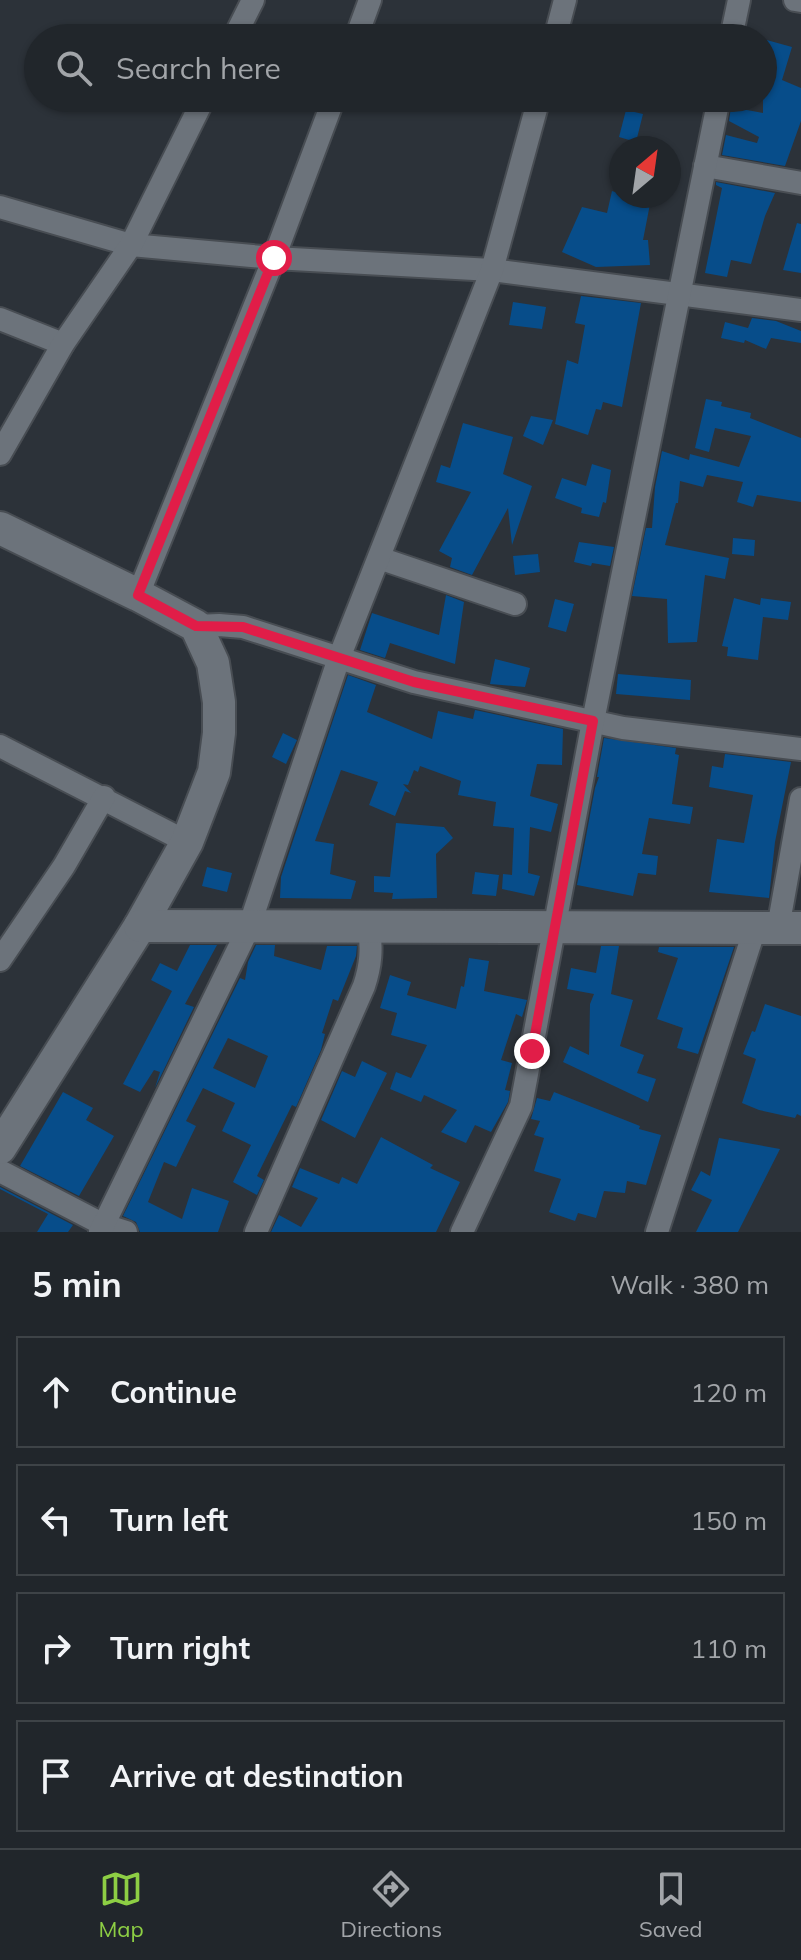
<!DOCTYPE html>
<meta charset="utf-8">
<style>
:root{--surface:#21262b;--page:#2d3237;--text:#f1f3f6;--muted:#a2a5a9;--line:#3e4347;--accent:#8dce44}
body{margin:0;font-family:Mulish,sans-serif;background:var(--page);color:var(--text)}
.compass{position:absolute;left:609px;top:136px;width:72px;height:72px;border-radius:50%;background:var(--surface);box-shadow:0 2px 6px #0004;rotate:29deg}
.stop{position:absolute;width:24px;height:24px;margin:-18px;border:6px solid #e11d48;border-radius:50%;background:#fff}
.stop.end{background:#e11d48;border-color:#fff;box-shadow:0 2px 8px #0008}
.list{margin:0;padding:0;list-style:none}
h2{display:flex;justify-content:space-between;align-items:center;height:104px;margin:0;padding:0 32px;font-size:34px}
h2 small{font-size:26px;font-weight:400;color:var(--muted)}
.list li{display:grid;grid-template-columns:52px 1fr auto;gap:24px;align-items:center;box-sizing:border-box;height:112px;margin:0 16px 16px;padding:0 16px;border:2px solid var(--line);border-radius:0px}
.list b{display:block;font-size:30px;white-space:nowrap}
.list em{font-size:26px;font-style:normal;color:var(--muted)}
.icon{flex:none;width:44px;height:44px;fill:none;stroke:currentColor;stroke-width:2;stroke-linecap:round;stroke-linejoin:round}
.map{position:relative;flex:none;width:801px;height:1232px;overflow:hidden}
.search{position:absolute;background:var(--surface);box-shadow:0 2px 6px #0004;left:24px;right:24px;top:24px;height:88px;display:flex;align-items:center;gap:20px;box-sizing:border-box;padding:0 28px;border-radius:44px;color:var(--muted);font-size:30px}
.sheet{height:616px;background:var(--surface)}
nav{display:flex;justify-content:space-around;align-items:center;box-sizing:border-box;height:112px;border-top:2px solid var(--line);background:var(--surface);font-size:22px;color:var(--muted)}
nav a{display:grid;justify-items:center;gap:4px}
nav .on{color:var(--accent)}
.map>svg:first-child{display:block}
.building{fill:#074d8a;fill-rule:evenodd}
.lines{fill:none;stroke-linecap:round;stroke-linejoin:round}
.street-casing{stroke:#484d53;stroke-width:26}
.secondary-casing{stroke:#484d53;stroke-width:36}
.street{stroke:#6c737b;stroke-width:22}
.secondary{stroke:#6c737b;stroke-width:32}
.route{stroke:#e11d48;stroke-width:10}
</style>
<div class="map">
<svg width="801" height="1232" viewBox="0 0 801 1232">
<rect width="100%" height="100%" fill="#2c3239"/>
<g class="building">
<path d="M763,39L792,47L782,80L801,88V121L785,166L722,155L726,135L757,143L759,137L729,121L731,107L763,113Z"/>
<path d="M626,110L643,114L636,142L619,137Z"/>
<path d="M716,182L775,193L765,216L751,264L731,260L727,277L705,273L722,188L716,185Z"/>
<path d="M612,191L621,194V196L634,197L633,201L650,204L643,240H648L650,265L596,267L562,252L582,207L607,213Z"/>
<path d="M797,223L801,224V273L783,270Z"/>
<path d="M581,296L641,303L622,407L603,402L601,410L596,409L588,435L555,424L567,360L578,364L585,325L575,323Z"/>
<path d="M513,302L546,307L542,329L509,325Z"/>
<path d="M752,318L776,321L801,331V343L771,338L766,349L745,340L744,343L721,338L725,322L748,328Z"/>
<path d="M706,399L722,402L721,406L751,413L750,418L801,438V502L757,495L753,507L737,502L743,482L707,475L703,487L680,481L678,503H676L665,545L729,558L725,579L705,575L697,642L668,643L667,599L632,596L646,528H652L655,487L662,451L689,460L690,454L739,467L751,436L715,428L709,452L695,448Z"/>
<path d="M531,416L553,420L543,445L523,436Z"/>
<path d="M463,423L513,437L503,474L532,486L512,545L508,508L472,575L450,567L452,558L439,551L471,492L436,482L441,465L450,468Z"/>
<path d="M592,464L611,470L606,503L603,502L599,517L581,513L582,508L555,498L562,478L586,486Z"/>
<path d="M733,538L755,540L754,556L732,554Z"/>
<path d="M579,542L614,547L610,566L592,563L591,566L574,562Z"/>
<path d="M538,554L540,572L515,575L513,556Z"/>
<path d="M446,595L464,602L455,664L390,643L385,658L360,650L372,613L439,635Z"/>
<path d="M734,598L760,605L761,598L791,602L788,620L763,617L758,660L727,656L728,647L722,646Z"/>
<path d="M555,599L574,604L566,632L548,627Z"/>
<path d="M495,659L530,668L525,687L490,684Z"/>
<path d="M618,674L691,680L690,700L616,694Z"/>
<path d="M348,675L376,685L367,712L432,739L438,711L473,719L475,710L563,729L562,765L537,764L530,796L558,804L551,832L530,827L528,873L540,876L534,896L502,889L503,874L512,875L514,828L493,826L496,802L458,795L461,781L420,766L418,772L414,770L408,785L403,784L411,793L405,791L395,816L369,805L378,782L341,770L315,841L334,844L330,874L356,881L351,899L280,898L281,877Z"/>
<path d="M283,733L297,740L286,764L272,757Z"/>
<path d="M604,738L676,748L675,754L679,755L672,804L693,807L690,824L649,818L642,854L658,856L656,875L638,873L633,896L577,885L595,788L599,777H597Z"/>
<path d="M725,754L791,762L775,842L769,898L709,892L717,839L744,843L753,795L709,787L712,766L723,768Z"/>
<path d="M396,823L444,827L453,838L436,854L437,898L392,899L393,893L374,892V876L390,877Z"/>
<path d="M207,867L232,873L227,892L202,886Z"/>
<path d="M475,872L499,875L496,896L472,894Z"/>
<path d="M190,945H217L185,1004L194,1007L155,1088L160,1072L154,1070L140,1092L123,1084L172,991L151,980L160,963L177,971Z"/>
<path d="M256,945H275L274,956L321,970L327,946H357L356,956L338,1001L333,999L322,1033L325,1034L321,1050L296,1107L292,1105L257,1176L264,1180L257,1195L233,1182L251,1145L222,1131L235,1103L203,1088L186,1121L196,1126L176,1167L164,1162L148,1202L182,1219L192,1188L229,1201L218,1232H140L136,1222L123,1216L240,978L245,980L248,962ZM228,1038L268,1056L255,1088L213,1068Z"/>
<path d="M601,946H619L611,994L633,1000L620,1046L644,1055L637,1073L656,1079L648,1102L563,1062L570,1046L589,1055L590,1004L594,994L567,989L571,968L596,973Z"/>
<path d="M659,947H734L698,1054L677,1048L683,1028L657,1019L678,958L658,952Z"/>
<path d="M469,958L489,961L484,991L527,1000L522,1017L516,1014L501,1060L512,1063L505,1090L510,1091L508,1102L491,1132L475,1125L466,1143L441,1132L457,1110L424,1095L421,1102L390,1089L396,1072L411,1078L427,1045L391,1035L397,1013L380,1008L390,975L411,982L407,995L456,1009L461,986L464,987Z"/>
<path d="M765,1004L801,1016V1116L797,1114L795,1118L759,1110L742,1103L756,1059L743,1054L752,1031L755,1032Z"/>
<path d="M362,1061L387,1073L355,1138L321,1120L342,1071L355,1077Z"/>
<path d="M63,1092L93,1108L86,1120L114,1136L79,1196L20,1166Z"/>
<path d="M554,1092L640,1126L639,1129L661,1135L646,1185L627,1181L625,1193L604,1191L596,1218L578,1213L575,1221L549,1212L561,1179L534,1171L544,1138L534,1135L540,1121L531,1119L537,1098L550,1101Z"/>
<path d="M381,1137L433,1165L430,1168L460,1182L436,1232H271L279,1215L301,1227L318,1198L292,1187L300,1168L339,1184L342,1177L357,1184Z"/>
<path d="M719,1138L780,1149L738,1232H696L712,1200L691,1190L701,1171L710,1176Z"/>
<path d="M0,1187L73,1225L68,1232H37L48,1214L0,1189Z"/>
</g>
<g class="lines">
<g class="street-casing">
<g id="street">
<path d="M795,0L801,1"/>
<path d="M234,38L253,0"/>
<path d="M356,38L370,0"/>
<path d="M555,38L565,0"/>
<path d="M731,38L739,0"/>
<path d="M705,166L801,183"/>
<path d="M0,207L131,245L274,258L492,270L801,310"/>
<path d="M0,319L63,344"/>
<path d="M0,454L63,344L131,245L204,98"/>
<path d="M379,558L515,604"/>
<path d="M138,595L274,258L334,98"/>
<path d="M196,626L219,625L243,627L414,682L623,728L801,749"/>
<path d="M0,746L187,842"/>
<path d="M778,928L801,799"/>
<path d="M0,960L64,866L104,797"/>
<path d="M0,1171L104,1225L126,1232"/>
<path d="M100,1232L249,927L339,658L492,270L539,98"/>
<path d="M256,1232L364,986C371,965 372,949 369,927"/>
<path d="M462,1232L521,1106L593,721L719,98"/>
<path d="M657,1232L755,928"/>
</g>
</g>
<g class="secondary-casing">
<g id="secondary">
<path d="M0,528L138,595L196,626L213,663L219,702V733L214,772L187,842L140,926L0,1148"/>
<path d="M140,926L801,928"/>
</g>
</g>
<use href="#street" class="street"/>
<use href="#secondary" class="secondary"/>
</g>
<g class="lines">
<path class="route" d="M274,258L138,595L196,626L243,627L414,682L593,721L532,1051"/>
</g>
</svg>
<svg class="compass" viewBox="-18 -18 36 36"><path d="M0-13l5 13h-10z" fill="#e53935"/><path d="M0 13l5-13h-10z" fill="#a2a5a9"/></svg>
<div class="stop" style="left:274px;top:258px"></div>
<div class="stop end" style="left:532px;top:1051px"></div>
<div class="search"><svg class="icon" aria-label="search" viewBox="0 0 24 24"><circle cx="10" cy="10" r="6"/><path d="M15 15l6 6"/></svg>Search here</div>
</div>
<section class="sheet">
<h2>5 min<small>Walk · 380 m</small></h2>
<ul class="list">
<li><svg class="icon" aria-label="ahead" viewBox="0 0 24 24"><path d="M12 20V5M6 11l6-6 6 6"/></svg><div><b>Continue</b></div><em>120 m</em></li>
<li><svg class="icon" aria-label="left" viewBox="0 0 24 24"><path d="M17 20v-9H6M10 6l-5 5 5 5"/></svg><div><b>Turn left</b></div><em>150 m</em></li>
<li><svg class="icon" aria-label="right" viewBox="0 0 24 24"><path d="M7 20v-9h11M14 6l5 5-5 5"/></svg><div><b>Turn right</b></div><em>110 m</em></li>
<li><svg class="icon" aria-label="arrive" viewBox="0 0 24 24"><path d="M6 21V4h12l-3 4 3 4H6"/></svg><div><b>Arrive at destination</b></div></li>
</ul>
</section>
<nav>
<a class="on"><svg class="icon" aria-label="map" viewBox="0 0 24 24"><path d="M3 6l6-2 6 2 6-2v14l-6 2-6-2-6 2zM9 4v14M15 6v14"/></svg>Map</a>
<a><svg class="icon" aria-label="directions" viewBox="0 0 24 24"><path d="M12 3l9 9-9 9-9-9zM9 14v-3h6M13 9l2 2-2 2"/></svg>Directions</a>
<a><svg class="icon" aria-label="saved" viewBox="0 0 24 24"><path d="M7 4h10v16l-5-4-5 4z"/></svg>Saved</a>
</nav>
